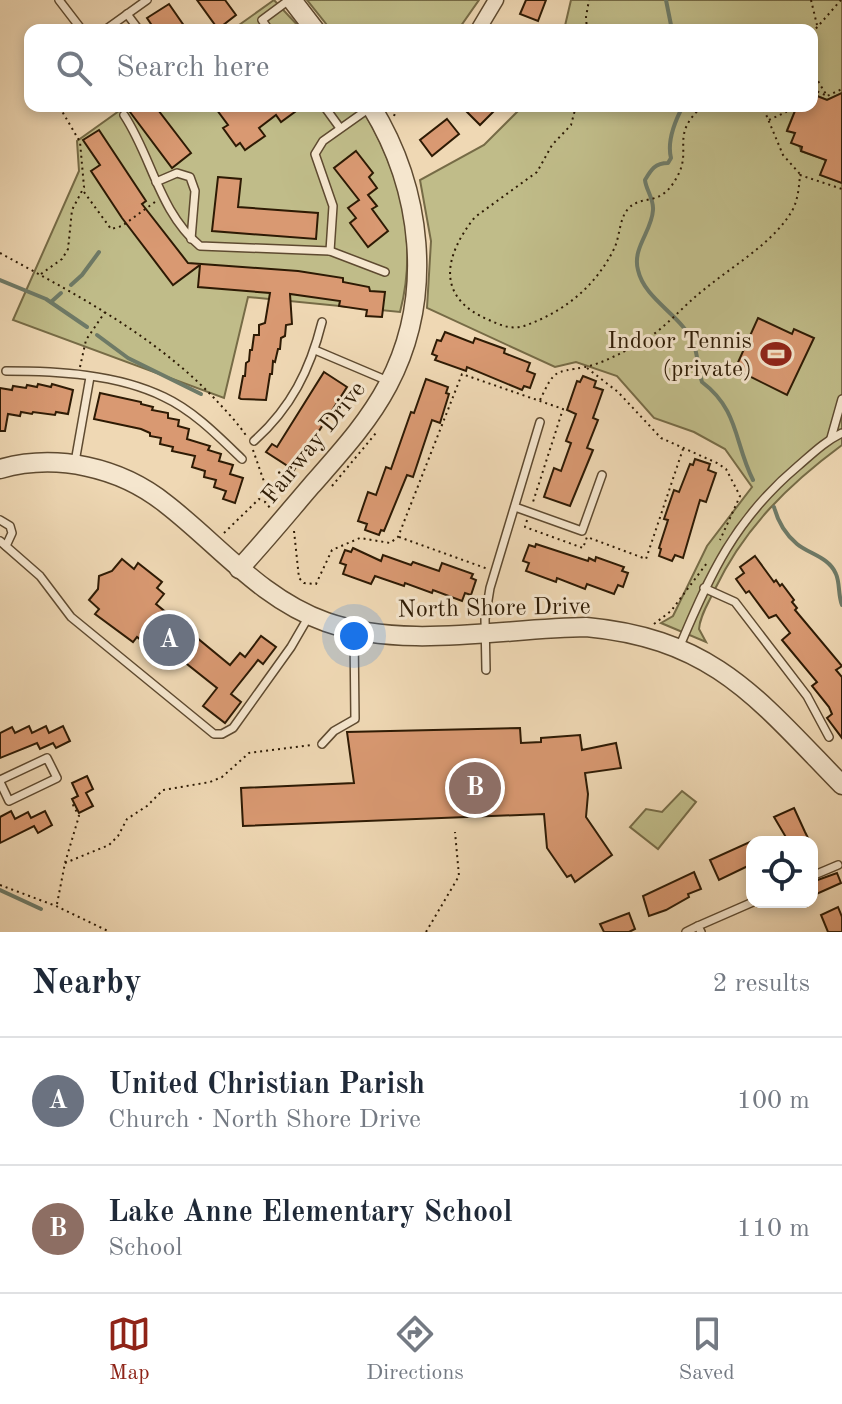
<!DOCTYPE html>
<meta charset="utf-8">
<style>
:root{--surface:#fff;--page:#f6f6f7;--text:#1f2937;--muted:#747a83;--line:#e0e1e3;--accent:#8f2418}
body{margin:0;font-family:"Old Standard TT",serif;background:var(--page);color:var(--text)}
.controls{position:absolute;right:24px;bottom:24px;display:grid;overflow:hidden;border-radius:16px;box-shadow:0 4px 12px #0003}
.controls button{width:72px;height:72px;display:grid;place-items:center;padding:0;border:0;border-bottom:2px solid var(--line);background:var(--surface);color:var(--text);font:40px sans-serif}
.you{position:absolute;left:354px;top:636px;width:28px;height:28px;margin:-20px;border:6px solid #fff;border-radius:50%;background:#1a73e8;box-shadow:0 0 0 12px #1a73e833}
.badge{display:grid;place-items:center;width:52px;height:52px;border-radius:50%;background:var(--accent);color:#fff;font-size:26px;font-weight:700}
.pin{position:absolute;translate:-50% -50%;border:4px solid #fff;box-shadow:0 2px 8px #0006}
.list{margin:0;padding:0;list-style:none}
h2{display:flex;justify-content:space-between;align-items:center;height:104px;margin:0;padding:0 32px;font-size:34px}
h2 small{font-size:26px;font-weight:400;color:var(--muted)}
.list li{display:grid;grid-template-columns:52px 1fr auto;gap:24px;align-items:center;box-sizing:border-box;height:128px;padding:0 32px;border-top:2px solid var(--line)}
.list b{display:block;font-size:30px;white-space:nowrap}
.list p{margin:0;font-size:26px;white-space:nowrap;color:var(--muted)}
.list em{font-size:26px;font-style:normal;color:var(--muted)}
.icon{flex:none;width:44px;height:44px;fill:none;stroke:currentColor;stroke-width:2;stroke-linecap:round;stroke-linejoin:round}
.map{position:relative;flex:none;width:842px;height:932px;overflow:hidden}
.search{position:absolute;background:var(--surface);box-shadow:0 4px 12px #0003;left:24px;right:24px;top:24px;height:88px;display:flex;align-items:center;gap:20px;box-sizing:border-box;padding:0 28px;border-radius:16px;color:var(--muted);font-size:30px}
.sheet{height:360px;background:var(--surface)}
nav{display:flex;justify-content:space-around;align-items:center;box-sizing:border-box;height:112px;border-top:2px solid var(--line);background:var(--surface);font-size:22px;color:var(--muted)}
nav a{display:grid;justify-items:center;gap:4px}
nav .on{color:var(--accent)}
.map>svg:first-child{display:block}
.green{fill:#c0bc89;stroke:#766b46;stroke-width:2}
.lines{fill:none;stroke-linecap:round;stroke-linejoin:round}
.stream{stroke:#6e7a67;stroke-width:4}
.building{fill:#d99972;stroke:#2d1a04;stroke-width:2}
.service-casing{stroke:#5e4a30;stroke-width:10}
.minor-casing{stroke:#5e4a30;stroke-width:17}
.tertiary-casing{stroke:#5e4a30;stroke-width:21}
.path{stroke:#2d1a04;stroke-width:2;stroke-dasharray:2 4;stroke-linecap:butt}
.service{stroke:#f5e6ce;stroke-width:7}
.minor{stroke:#f5e6ce;stroke-width:14}
.tertiary{stroke:#f5e6ce;stroke-width:18}
.labels{text-anchor:middle;stroke-width:6;stroke-linejoin:round;paint-order:stroke}
.poi-label{font-size:24px;fill:#2d1a04;stroke:#f5e6ce;text-anchor:end}
.street-label{font-size:24px;fill:#2d1a04;stroke:#f5e6ce}
</style>
<div class="map">
<svg width="842" height="932" viewBox="0 0 842 932">
<rect width="100%" height="100%" fill="#efd8b4"/>
<filter id="stains"><feTurbulence type="fractalNoise" baseFrequency=".0025" numOctaves="4"/><feColorMatrix values="0 0 0 0 .2 0 0 0 0 .09 0 0 0 0 .02 0 0 0 .5 -.17"/></filter>
<radialGradient id="worn" r=".72"><stop offset=".6" stop-color="#630" stop-opacity="0"/><stop offset="1" stop-color="#630" stop-opacity=".3"/></radialGradient>
<g class="green">
<path d="M274,0L302,30H232Z"/>
<path d="M307,0H479L458,30H331Z"/>
<path d="M571,0H842V93L827,100L812,94V30H564Z"/>
<path d="M126,106H360C399,168 419,240 400,312L248,297L224,398L13,320L79,171L77,141Z"/>
<path d="M523,106H797L787,130L795,133L801,151L826,160L821,175L842,183V445C789,484 744,528 715,589C709,602 700,615 699,629L706,642L661,623L673,616L707,546L752,487L725,449L694,432L654,418L617,376L576,362L555,367L427,308L431,241L420,180L484,145Z"/>
<path d="M682,791L696,802L658,849L630,827L646,809L662,812Z"/>
</g>
<g class="lines">
<g class="stream">
<path d="M666,0L672,30"/>
<path d="M683,106C675,121 667,142 671,158L668,163C655,163 651,170 645,180C646,190 654,199 653,210C652,231 632,248 638,270C645,301 683,315 694,345C698,356 698,370 702,382C739,410 734,442 753,480"/>
<path d="M0,280L46,299L87,327"/>
<path d="M71,285L82,275L99,252"/>
<path d="M51,302L61,293"/>
<path d="M97,335L128,358L201,394"/>
<path d="M774,507C778,522 785,534 797,544C809,554 829,557 836,574C840,583 838,595 842,605"/>
<path d="M0,890L41,909"/>
</g>
</g>
<g class="building">
<path d="M197,0H225L236,15L218,29Z"/>
<path d="M526,0H546L538,21L520,14Z"/>
<path d="M169,4L187,30H155L147,18Z"/>
<path d="M842,93V183L820,175L826,160L801,151L802,147L791,143L795,133L787,131L797,106H812V94L827,100Z"/>
<path d="M137,106H155L191,153L172,168L130,112Z"/>
<path d="M214,106H303L281,122L276,115L259,128L265,136L245,150L240,143L236,146L223,128L228,125Z"/>
<path d="M461,106H499L480,125Z"/>
<path d="M447,119L459,134L432,156L420,140Z"/>
<path d="M99,130L146,201L142,204L188,263L298,271L343,278V282L369,287L370,291L385,292L382,317L366,316L367,310L339,306L340,301L290,294L292,324L286,325L285,336L281,338L280,349H278L275,362L273,361L272,374H270L266,400L241,399L239,398L243,376H245L246,363L249,361L250,350H252L254,335H259V325L265,323L270,293L198,287L200,265L173,285L122,218L91,171L100,165L83,140Z"/>
<path d="M356,151L373,173L369,177L377,188L368,195L377,206L372,209L388,231L368,247L350,223L356,218L348,208L359,200L334,168Z"/>
<path d="M218,177L241,179L238,207L318,213L316,239L212,231Z"/>
<path d="M758,318L792,334L794,329L814,338L787,395L735,369Z"/>
<path d="M445,332L473,343L475,338L505,349L504,353L530,363L527,371L535,374L530,388L524,386L522,390L467,367L466,371L435,360L437,356L432,354L437,340L441,341Z"/>
<path d="M324,372L347,387L294,470L266,452L272,444L277,447Z"/>
<path d="M583,376L596,381L594,387L603,390L593,418L598,420L587,448L593,450L570,506L544,497L554,468L561,471L571,443L566,441L576,414L567,410L577,381L580,382Z"/>
<path d="M426,379L448,387L446,393L449,394L440,423L432,420L413,477L407,475L384,531L381,530L379,535L365,530L367,524L358,521L368,492L376,495L386,467L391,469L411,412L414,413Z"/>
<path d="M38,384L51,387L52,384L73,390L68,414L56,412L55,415L33,412L32,414L21,412L20,416L8,414L5,431H0V388L12,390L13,386L26,388L27,385L37,387Z"/>
<path d="M100,393L141,402V404L153,407L152,410L168,413V418L179,420L178,426L189,429L187,439L210,446L208,450L221,454L219,461L233,465L230,474L243,478L235,503L223,499L226,491L214,487L216,480L204,477L205,471L192,467L195,456L172,451L173,447L160,444L161,438L150,436V433L141,429L94,419Z"/>
<path d="M695,459L710,464L708,470L716,473L706,502L700,500L683,558L675,555L672,561L659,556L661,549L659,548L668,520L664,519L674,490L679,492L690,464L693,465Z"/>
<path d="M536,544L588,561L589,558L595,561L596,557L624,567L622,571L628,573L623,587L618,585L614,594L587,584L585,589L557,578L556,582L526,571L529,563L523,561L529,545L535,547Z"/>
<path d="M353,548L381,561L383,555L411,565L413,562L439,571L442,563L473,574L471,578L476,580L471,595L465,593L462,601L433,590L432,593L405,583L404,586L375,576L371,584L343,574L346,565L340,563L345,550L351,552Z"/>
<path d="M755,556L774,582L776,580L780,586L782,584L794,600L792,602L797,608L795,610L842,666L836,670L842,677V738L827,718L832,714L829,707L812,686L817,682L782,640L790,633L776,615L769,618L749,591L746,593L736,579L744,573L740,567Z"/>
<path d="M122,559L134,569L138,563L162,582L157,588L164,594L156,604L230,665L240,653L245,657L261,636L276,647L263,664L258,660L231,694L241,702L225,723L203,706L217,688L178,657L172,665L137,637L133,642L95,614L99,609L89,600L98,589L99,576L112,571Z"/>
<path d="M29,726L32,733L46,726L49,733L63,726L70,741L56,748L53,743L40,749L37,743L0,758V733L12,727L15,733Z"/>
<path d="M520,728L521,743L541,742V738L580,735L582,750L616,743L621,768L585,773L588,794L586,817L612,855L575,882L571,875L567,877L547,848L544,814L243,826L241,788L354,783L347,732Z"/>
<path d="M87,776L93,789L86,793L93,806L79,813L72,799L78,796L72,783Z"/>
<path d="M794,808L805,832L810,842H781L787,839L774,817Z"/>
<path d="M11,811L15,819L28,812L31,818L45,811L52,825L38,833L34,826L0,843V817Z"/>
<path d="M752,841V864L719,880L710,860Z"/>
<path d="M694,872L701,889L688,894L689,897L666,910L649,916L643,896Z"/>
<path d="M837,873L841,883L812,896V882Z"/>
<path d="M838,907L842,917V932H828L821,915Z"/>
<path d="M629,913L635,929L629,932H604L600,924Z"/>
</g>
<g class="lines">
<g class="service-casing">
<g id="service">
<path d="M59,0L82,30"/>
<path d="M127,14L139,30"/>
<path d="M105,30L147,0"/>
<path d="M269,30L262,20L289,0"/>
<path d="M324,106L340,128"/>
<path d="M124,115C152,157 159,212 200,246L330,251L385,272"/>
<path d="M156,182L177,173L190,177L195,191L191,239"/>
<path d="M330,251L333,206L315,154L323,141L371,107"/>
<path d="M315,350L388,381"/>
<path d="M6,371C57,371 117,374 164,397C194,411 219,437 242,459"/>
<path d="M831,438L842,399"/>
<path d="M254,441C291,408 310,370 322,322"/>
<path d="M75,462L90,377"/>
<path d="M515,507L582,531L602,475"/>
<path d="M0,520L10,526L12,533L6,546"/>
<path d="M0,541L40,576L71,617L214,734H222L233,728L291,647L309,616"/>
<path d="M704,588L735,602L807,696L829,737"/>
<path d="M679,648C710,574 735,519 798,466C812,454 825,441 842,433"/>
<path d="M486,670L485,619L490,588L540,422"/>
<path d="M322,744L334,731L355,719L354,632"/>
<path d="M0,780L47,758L57,778L9,801L0,782"/>
<path d="M812,876L838,865"/>
<path d="M686,932L698,926"/>
<path d="M701,932L698,926L753,902"/>
</g>
</g>
<g class="minor-casing">
<path id="minor" d="M478,30L496,0"/>
</g>
<g class="tertiary-casing">
<g id="tertiary">
<path d="M292,0L315,30"/>
<path d="M0,469C56,453 120,467 166,504C219,545 261,599 326,622C406,650 503,628 586,627C714,639 758,699 842,785"/>
<path d="M239,569C264,542 287,514 311,486C339,454 368,423 388,385C435,296 422,189 371,106"/>
</g>
</g>
<g class="path">
<path d="M811,0L817,25"/>
<path d="M587,30L586,17L589,0"/>
<path d="M812,33L841,0"/>
<path d="M812,71L827,96L842,89"/>
<path d="M812,89L825,95"/>
<path d="M576,106L571,125L552,145L537,172L475,217C443,257 436,298 489,320C500,325 511,330 524,326C564,312 595,287 614,249C620,237 619,219 628,209C642,193 660,209 677,177C693,149 669,135 703,106"/>
<path d="M759,106L765,112L783,155L800,174"/>
<path d="M394,116L398,106"/>
<path d="M769,120L786,112L791,106"/>
<path d="M84,192L111,229L122,226L155,202"/>
<path d="M0,253C77,295 154,335 215,399C226,411 238,423 247,437"/>
<path d="M41,274L62,259L68,249L72,210L84,187L80,142L59,106"/>
<path d="M80,367L86,340L105,312"/>
<path d="M587,368L618,392L661,438L717,463L726,469L740,496L720,540"/>
<path d="M540,400C555,369 553,373 585,367C601,364 621,353 635,346C664,331 681,307 706,288C734,265 773,243 792,211C798,200 799,187 800,175L842,189"/>
<path d="M253,450L268,493L265,502L271,509"/>
<path d="M332,486L376,433"/>
<path d="M527,520L525,527L583,548L587,537L646,559L683,449"/>
<path d="M294,531L299,578L304,583L316,584L332,550L360,538L390,543L398,537L462,374L563,409L533,502"/>
<path d="M224,533L259,499L263,501"/>
<path d="M399,537L488,569"/>
<path d="M654,624L671,611L707,563"/>
<path d="M65,863L109,845L118,836L127,819L147,806L163,790L210,782L222,777L249,753L312,745"/>
<path d="M0,885L56,906L110,932"/>
<path d="M57,904L65,863L79,816L72,803"/>
<path d="M426,932L459,876L455,832"/>
</g>
<use href="#service" class="service"/>
<use href="#minor" class="minor"/>
<use href="#tertiary" class="tertiary"/>
</g>
<defs>
<g id="stadium-bare" transform="scale(2.4)"><path d="M0-5a6.5 5 0 1 0 0 10a6.5 5 0 1 0 0-10ZM-3.5-1.8h7v3.6h-7Z" fill="#8f2418" stroke="#f5e6ce" stroke-width="2.5" paint-order="stroke"/></g>
</defs>
<g fill-rule="evenodd">
<use href="#stadium-bare" x="776" y="354"/>
</g>
<g class="labels">
<g class="poi-label">
<text x="752" y="348">Indoor Tennis<tspan x="752" dy="28">(private)</tspan></text>
</g>
<g class="street-label">
<text transform="translate(313 442) rotate(-51)" y="8">Fairway Drive</text>
<text transform="translate(494 607) rotate(-1)" y="8">North Shore Drive</text>
</g>
</g>
<rect width="100%" height="100%" filter="url(#stains)"/>
<rect width="100%" height="100%" fill="url(#worn)"/>
</svg>
<div class="controls">
<button><svg class="icon" aria-label="locate" viewBox="0 0 24 24"><circle cx="12" cy="12" r="6"/><path d="M12 2v4M12 18v4M2 12h4M18 12h4"/></svg></button>
</div>
<div class="you"></div>
<div class="pin badge" style="left:169px;top:640px;background:#6b7280">A</div>
<div class="pin badge" style="left:475px;top:788px;background:#8d6e63">B</div>
<div class="search"><svg class="icon" aria-label="search" viewBox="0 0 24 24"><circle cx="10" cy="10" r="6"/><path d="M15 15l6 6"/></svg>Search here</div>
</div>
<section class="sheet">
<h2>Nearby<small>2 results</small></h2>
<ul class="list">
<li><span class="badge" style="background:#6b7280">A</span><div><b>United Christian Parish</b><p>Church · North Shore Drive</p></div><em>100 m</em></li>
<li><span class="badge" style="background:#8d6e63">B</span><div><b>Lake Anne Elementary School</b><p>School</p></div><em>110 m</em></li>
</ul>
</section>
<nav>
<a class="on"><svg class="icon" aria-label="map" viewBox="0 0 24 24"><path d="M3 6l6-2 6 2 6-2v14l-6 2-6-2-6 2zM9 4v14M15 6v14"/></svg>Map</a>
<a><svg class="icon" aria-label="directions" viewBox="0 0 24 24"><path d="M12 3l9 9-9 9-9-9zM9 14v-3h6M13 9l2 2-2 2"/></svg>Directions</a>
<a><svg class="icon" aria-label="saved" viewBox="0 0 24 24"><path d="M7 4h10v16l-5-4-5 4z"/></svg>Saved</a>
</nav>
